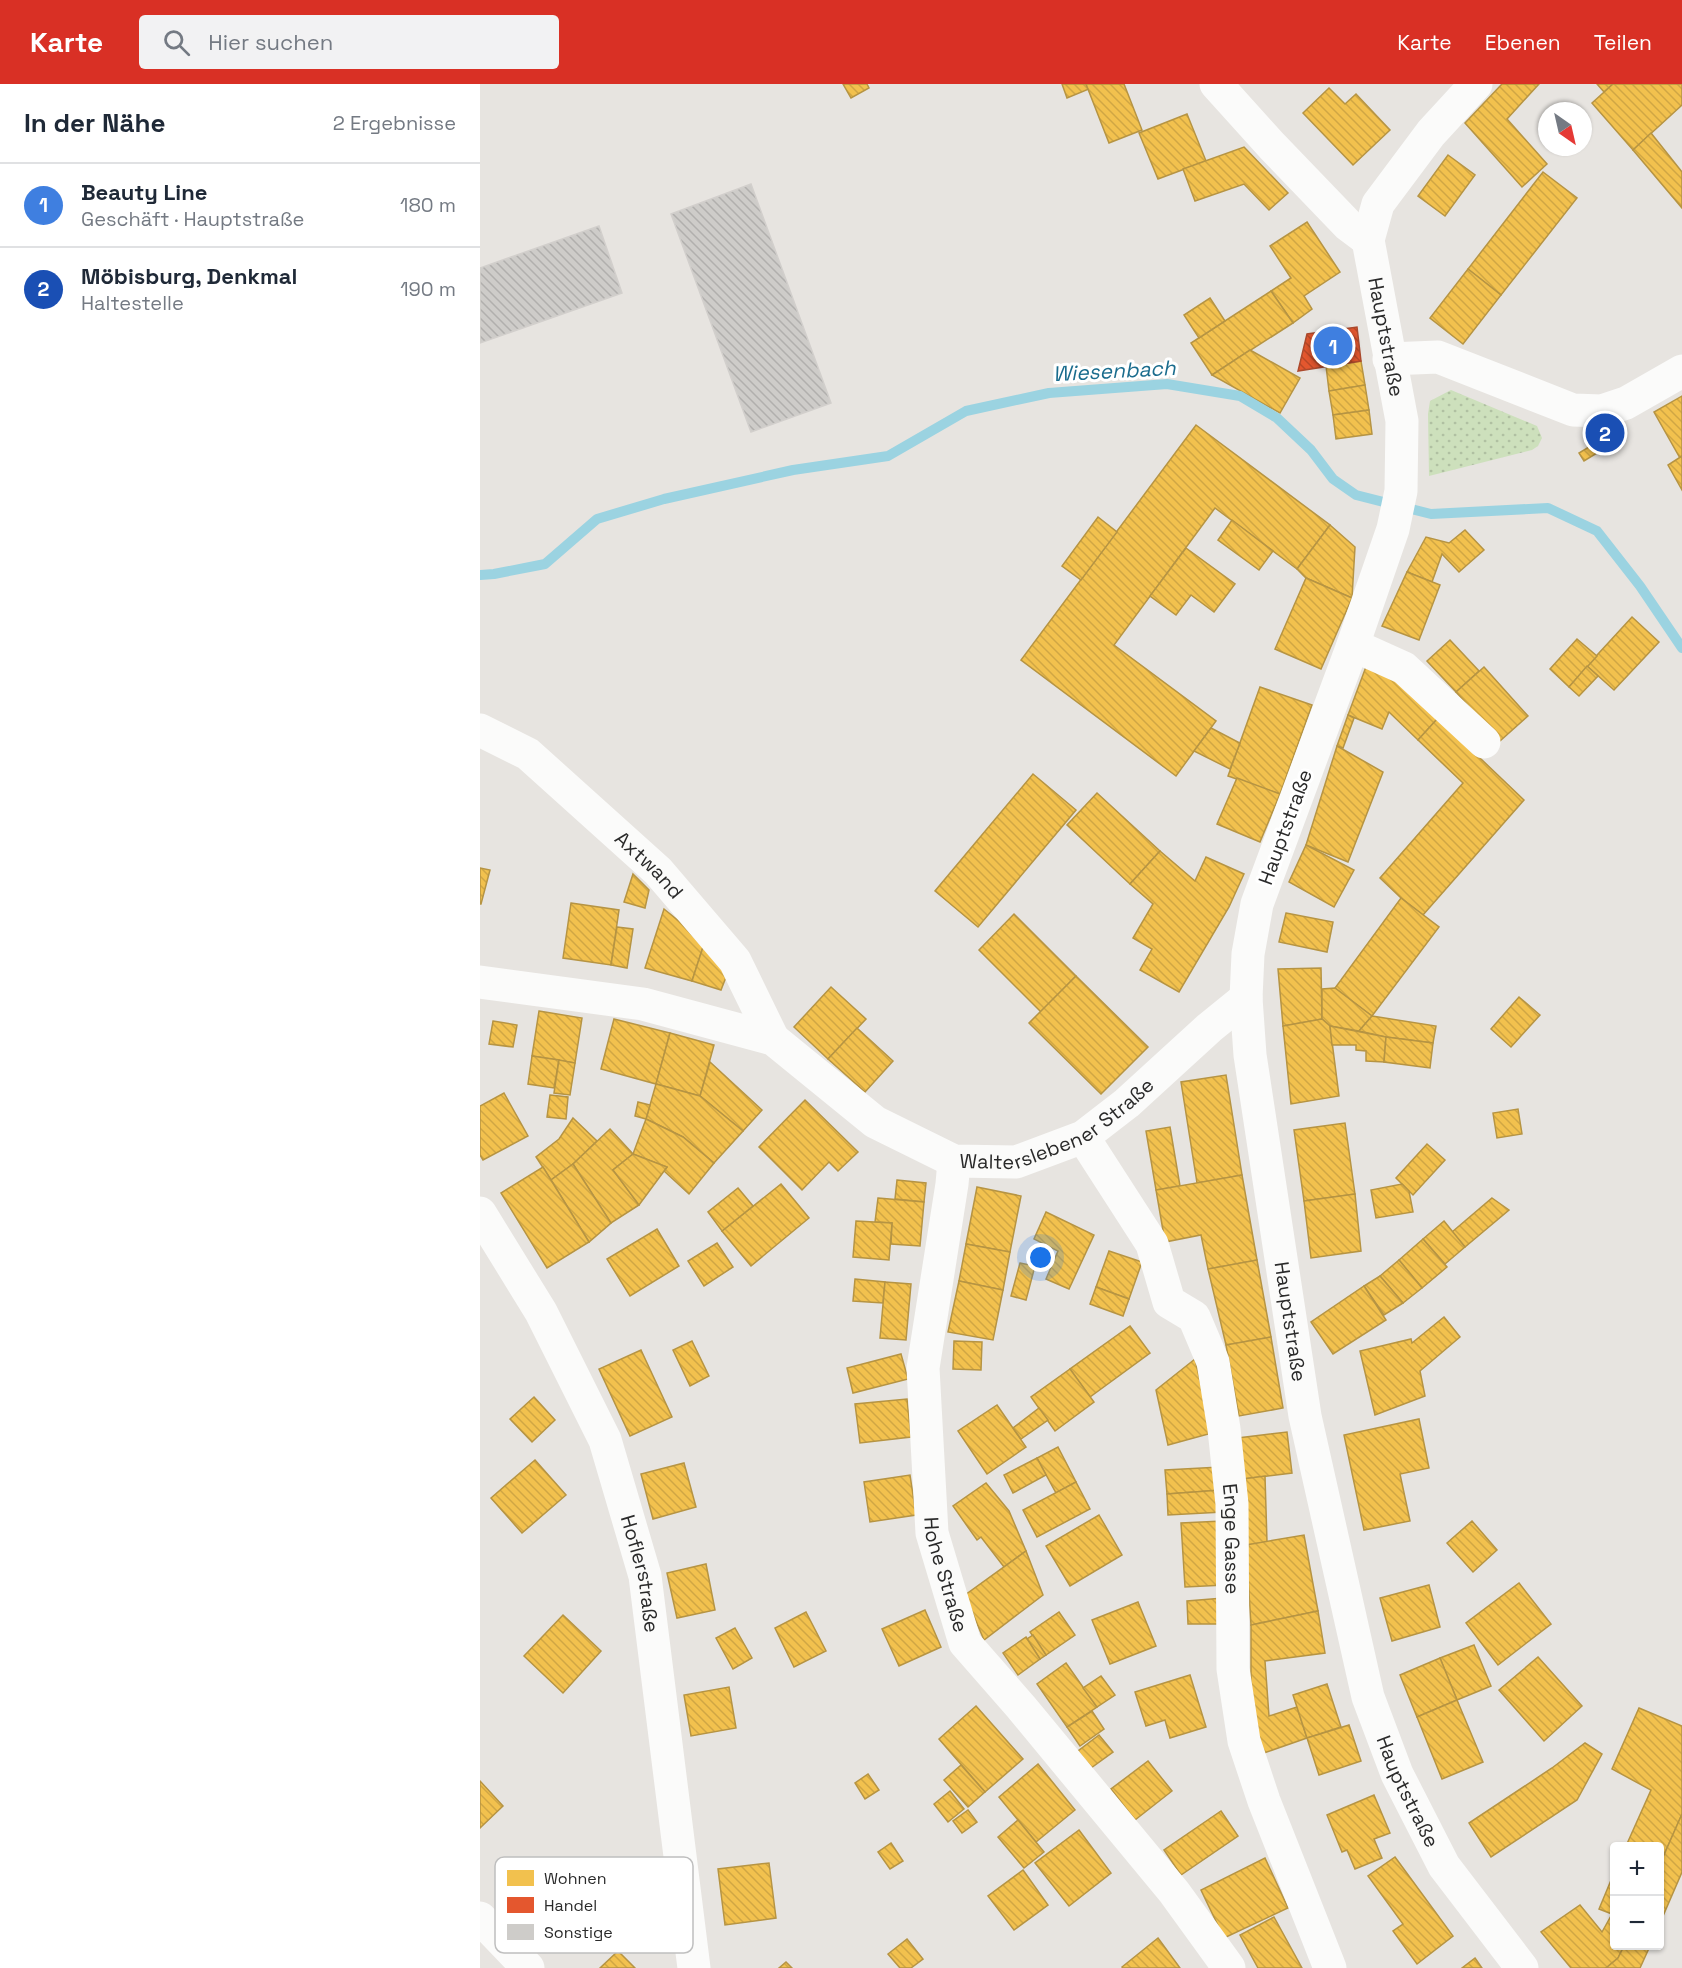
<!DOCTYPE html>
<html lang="de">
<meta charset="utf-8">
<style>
:root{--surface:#fff;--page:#f2f2f3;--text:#1f2937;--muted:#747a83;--line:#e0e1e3;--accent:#d93025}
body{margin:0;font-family:"Space Grotesk",sans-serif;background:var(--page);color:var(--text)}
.controls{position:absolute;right:18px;bottom:18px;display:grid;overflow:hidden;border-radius:6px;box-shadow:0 2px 4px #0004}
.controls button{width:54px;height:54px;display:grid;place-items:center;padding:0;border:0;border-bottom:2px solid var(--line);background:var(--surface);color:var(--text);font:30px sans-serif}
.compass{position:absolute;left:1058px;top:18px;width:54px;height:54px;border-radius:50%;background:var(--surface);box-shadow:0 2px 4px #0004;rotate:146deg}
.you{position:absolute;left:561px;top:1174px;width:21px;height:21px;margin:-15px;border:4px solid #fff;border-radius:50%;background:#1a73e8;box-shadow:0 0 0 9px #1a73e833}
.badge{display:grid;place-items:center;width:39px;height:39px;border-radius:50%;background:var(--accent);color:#fff;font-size:20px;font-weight:700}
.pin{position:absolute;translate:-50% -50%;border:3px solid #fff;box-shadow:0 2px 6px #0006}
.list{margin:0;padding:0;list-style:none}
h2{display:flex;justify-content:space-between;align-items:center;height:78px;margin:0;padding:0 24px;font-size:26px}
h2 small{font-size:20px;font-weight:400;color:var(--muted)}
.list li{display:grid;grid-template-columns:39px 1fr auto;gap:18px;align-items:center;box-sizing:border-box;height:84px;padding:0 24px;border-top:2px solid var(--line)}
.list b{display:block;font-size:22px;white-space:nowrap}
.list p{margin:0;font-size:20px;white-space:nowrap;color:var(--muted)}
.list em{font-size:20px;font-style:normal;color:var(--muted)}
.icon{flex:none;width:33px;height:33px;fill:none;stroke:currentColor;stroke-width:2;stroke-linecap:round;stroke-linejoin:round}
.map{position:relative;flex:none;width:1202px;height:1884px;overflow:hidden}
header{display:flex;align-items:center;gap:36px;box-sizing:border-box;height:84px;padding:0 30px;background:var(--accent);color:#fff}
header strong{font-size:28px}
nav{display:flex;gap:33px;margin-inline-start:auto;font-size:21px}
.search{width:420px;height:54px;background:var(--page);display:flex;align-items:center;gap:15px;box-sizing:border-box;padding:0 21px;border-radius:6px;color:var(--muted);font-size:22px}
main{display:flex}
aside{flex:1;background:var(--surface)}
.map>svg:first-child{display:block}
.grass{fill:url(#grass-dots)}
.homes{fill:url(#homes-back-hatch);stroke:#b69443;stroke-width:1.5}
.shops{fill:url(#shops-back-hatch);stroke:#ac4a2d;stroke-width:1.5}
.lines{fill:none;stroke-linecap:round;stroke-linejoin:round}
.stream{stroke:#9bd3e1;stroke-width:10}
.building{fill:url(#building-back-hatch);stroke:#d2cfcc;stroke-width:1.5}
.street{stroke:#fbfbfa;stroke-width:33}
.secondary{stroke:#fbfbfa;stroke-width:33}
.labels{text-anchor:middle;stroke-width:6;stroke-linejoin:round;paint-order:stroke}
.street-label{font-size:20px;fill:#2a2a2a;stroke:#fff}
.water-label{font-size:21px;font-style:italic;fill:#1a6c8d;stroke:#fff}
.key{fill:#fff;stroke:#bfbfbf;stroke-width:1.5}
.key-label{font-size:16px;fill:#2a2a2a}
</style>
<header>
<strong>Karte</strong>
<div class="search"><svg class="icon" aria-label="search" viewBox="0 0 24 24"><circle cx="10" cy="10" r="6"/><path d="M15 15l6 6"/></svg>Hier suchen</div>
<nav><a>Karte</a><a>Ebenen</a><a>Teilen</a></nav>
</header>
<main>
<aside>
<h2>In der Nähe<small>2 Ergebnisse</small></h2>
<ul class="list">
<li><span class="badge" style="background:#3f7fe0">1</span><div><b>Beauty Line</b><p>Geschäft · Hauptstraße</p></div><em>180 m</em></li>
<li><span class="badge" style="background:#1a4fb4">2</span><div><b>Möbisburg, Denkmal</b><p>Haltestelle</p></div><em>190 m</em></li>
</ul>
</aside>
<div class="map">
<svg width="1202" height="1884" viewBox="0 0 1202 1884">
<defs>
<pattern id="grass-dots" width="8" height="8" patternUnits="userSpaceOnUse" patternTransform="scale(1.5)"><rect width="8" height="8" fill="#cde0bc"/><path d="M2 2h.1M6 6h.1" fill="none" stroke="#b0c0a2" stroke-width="1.8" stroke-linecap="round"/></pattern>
<pattern id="homes-back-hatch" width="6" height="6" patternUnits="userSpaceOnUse" patternTransform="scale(1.5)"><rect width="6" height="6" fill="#f2c14e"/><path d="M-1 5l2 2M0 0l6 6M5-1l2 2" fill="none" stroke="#d0a644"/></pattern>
<pattern id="shops-back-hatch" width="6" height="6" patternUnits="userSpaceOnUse" patternTransform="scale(1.5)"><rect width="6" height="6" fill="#e4572e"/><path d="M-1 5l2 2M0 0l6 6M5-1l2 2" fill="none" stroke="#b94827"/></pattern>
<pattern id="building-back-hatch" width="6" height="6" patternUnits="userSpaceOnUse" patternTransform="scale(1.5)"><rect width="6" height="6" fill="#ceccc9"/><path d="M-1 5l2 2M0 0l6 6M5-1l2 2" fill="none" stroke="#b1afad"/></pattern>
</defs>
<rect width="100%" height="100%" fill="#e7e4e0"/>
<path class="grass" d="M971,306L1057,342L1062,354L1058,362L1052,366L949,392L948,330L950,317Z"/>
<g class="homes">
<path d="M363,0H387L389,4L371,14Z"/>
<path d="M582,0H606L609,5L587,14Z"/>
<path d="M606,0H644L662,46L629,59Z"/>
<path d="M1022,0H1059L1027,35L1067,80L1042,103L985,39Z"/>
<path d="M1117,0H1133L1124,8Z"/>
<path d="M1133,0H1202V21L1153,66L1112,19Z"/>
<path d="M849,4L865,20L876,10L910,46L873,81L823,29Z"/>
<path d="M707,30L726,77L678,95L659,49Z"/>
<path d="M1171,49L1202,88V124L1153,66Z"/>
<path d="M764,63L808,109L789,126L764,100L715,117L703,85Z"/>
<path d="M968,71L995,91L965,132L938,112Z"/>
<path d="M1063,88L1097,114L1021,211L988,185Z"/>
<path d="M827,138L860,188L824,212L832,225L813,239L791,207L811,194L790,162Z"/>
<path d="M988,185L1021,211L983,260L950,234Z"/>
<path d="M791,207L813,239L732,291L711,259Z"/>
<path d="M730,214L745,237L719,254L704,231Z"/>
<path d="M770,266L820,294L800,329L732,291Z"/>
<path d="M881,277L885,301L849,307L846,282Z"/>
<path d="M885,301L889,326L853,331L849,307Z"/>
<path d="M1202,312V372L1200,374L1174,328Z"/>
<path d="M889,326L892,350L856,355L853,331Z"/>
<path d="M716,341L850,441L817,485L735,424L634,561L736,637L696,692L541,576Z"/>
<path d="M1117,358L1122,366L1104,377L1099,369Z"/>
<path d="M1202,372V406L1188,381Z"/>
<path d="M618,433L637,448L601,496L582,482Z"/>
<path d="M752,436L793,467L779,486L738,456Z"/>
<path d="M850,441L875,463L872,514L826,494L817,485Z"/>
<path d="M985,446L1004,466L979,488L962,470L952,498L927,488L946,453L969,459Z"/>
<path d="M706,464L755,500L734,528L711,511L696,531L670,512Z"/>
<path d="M927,488L960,501L939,556L902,542Z"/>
<path d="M826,494L872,514L841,585L795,565Z"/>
<path d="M1152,533L1179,558L1134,606L1107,582Z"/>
<path d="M1097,555L1117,572L1089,603L1070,585Z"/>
<path d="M970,556L999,587L976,608L947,577Z"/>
<path d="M887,580L920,598L958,634L938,656L909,628L902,645L868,631Z"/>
<path d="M1107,582L1118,592L1099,612L1089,603Z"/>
<path d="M1004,583L1048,632L1020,657L976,608Z"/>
<path d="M780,603L832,621L800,710L748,692Z"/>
<path d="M868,631L874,634L863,664L857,662Z"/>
<path d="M958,634L1044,716L943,831L921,814L900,794L983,699L938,656Z"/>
<path d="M731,644L760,659L750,685L714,667Z"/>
<path d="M857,662L903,688L868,778L826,761Z"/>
<path d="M553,690L596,726L498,843L455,807Z"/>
<path d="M757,694L800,710L780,758L737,740Z"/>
<path d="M617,709L680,767L650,800L587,741Z"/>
<path d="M826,761L874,786L854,823L809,798Z"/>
<path d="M680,767L715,797L726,773L764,790L749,823L699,908L660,886L672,865L653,854L673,820L650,800Z"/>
<path d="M0,784L10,786L1,820H0Z"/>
<path d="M153,790L169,806L165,824L144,818Z"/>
<path d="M921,814L959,843L892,932L855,904Z"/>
<path d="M91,819L139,826L131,881L83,874Z"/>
<path d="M184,825L200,838L223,863L212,897L165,884Z"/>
<path d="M806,829L853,838L847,868L799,858Z"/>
<path d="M534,830L596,892L561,928L499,866Z"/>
<path d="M137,843L153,845L147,884L131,881Z"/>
<path d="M223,863L248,888L241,906L212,897Z"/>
<path d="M841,884L842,935L803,942L798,885Z"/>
<path d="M596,892L668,963L621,1010L549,939Z"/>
<path d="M351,903L386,935L348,975L314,943Z"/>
<path d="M855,904L892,932L879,947L850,942L842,935V905Z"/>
<path d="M1039,913L1060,931L1031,963L1011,945Z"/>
<path d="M59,927L102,934L95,979L52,972Z"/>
<path d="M892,932L956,942L953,959L906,953L879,947Z"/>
<path d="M134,935L190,949L176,1000L121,985Z"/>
<path d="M842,935L850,942L859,1012L811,1020L803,942Z"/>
<path d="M13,937L37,941L33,963L9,960Z"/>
<path d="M850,942L906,953L904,978L886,977V967L876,966V961H852Z"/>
<path d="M377,944L413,977L385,1008L348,975Z"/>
<path d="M190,949L234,961L220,1012L176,1000Z"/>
<path d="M906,953L953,959L950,984L904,978Z"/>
<path d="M52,972L79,976L74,1004L48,1000Z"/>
<path d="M79,976L95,979L90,1011L74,1009Z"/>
<path d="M230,978L282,1026L263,1047L220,1012Z"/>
<path d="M746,991L762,1091L717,1099L701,998Z"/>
<path d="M176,1000L220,1012L263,1047L234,1079L203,1053L166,1035Z"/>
<path d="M24,1009L48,1052L3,1076L0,1071V1022Z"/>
<path d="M70,1011L88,1013L86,1035L67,1033Z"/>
<path d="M325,1016L378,1068L358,1087L349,1078L322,1106L279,1063Z"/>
<path d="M158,1018L170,1021L166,1035L155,1032Z"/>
<path d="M1038,1025L1042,1050L1017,1054L1013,1029Z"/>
<path d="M93,1034L117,1057L93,1080L71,1096L56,1073L79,1055Z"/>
<path d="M166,1035L203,1053L234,1079L209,1110L184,1087L187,1083L153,1070Z"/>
<path d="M865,1039L875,1110L824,1117L814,1046Z"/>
<path d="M690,1043L700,1102L676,1106L666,1047Z"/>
<path d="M130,1045L153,1070L133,1086L159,1121L131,1139L93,1080Z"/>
<path d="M947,1060L965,1076L933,1111L916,1094Z"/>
<path d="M153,1070L187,1083L159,1121L133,1086Z"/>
<path d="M93,1080L131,1139L109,1158L71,1096Z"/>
<path d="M63,1083L109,1158L67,1184L21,1109Z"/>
<path d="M762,1091L777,1176L728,1185L721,1151L685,1158L676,1106Z"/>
<path d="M417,1096L446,1099L444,1118L415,1115Z"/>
<path d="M301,1100L329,1134L271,1182L242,1147Z"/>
<path d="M922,1100L929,1107L933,1128L896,1134L891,1106Z"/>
<path d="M497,1103L541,1112L530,1168L486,1160Z"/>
<path d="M258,1104L273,1122L242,1147L228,1128Z"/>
<path d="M875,1110L881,1167L831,1174L824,1117Z"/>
<path d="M398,1114L444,1118L440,1162L411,1160L412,1139L395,1138Z"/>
<path d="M1012,1114L1029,1126L985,1163L972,1148Z"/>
<path d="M566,1128L614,1151L589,1205L566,1195L578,1167L554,1155Z"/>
<path d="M376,1137L412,1139L409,1176L373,1173Z"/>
<path d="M964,1137L985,1163L965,1180L943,1155Z"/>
<path d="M177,1145L199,1182L150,1212L127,1175Z"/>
<path d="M943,1155L967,1183L942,1204L919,1176Z"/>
<path d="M237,1159L253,1183L224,1202L208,1177Z"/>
<path d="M486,1160L530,1168L523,1206L479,1197Z"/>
<path d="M629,1167L662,1178L649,1215L616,1203Z"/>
<path d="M777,1176L791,1253L746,1261L728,1185Z"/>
<path d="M919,1176L942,1204L923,1219L900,1192Z"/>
<path d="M540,1179L555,1182L546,1216L531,1212Z"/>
<path d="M900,1192L923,1219L904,1231L884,1202Z"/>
<path d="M375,1195L405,1198L403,1219L373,1217Z"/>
<path d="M479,1197L523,1206L513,1256L468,1248Z"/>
<path d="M405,1198L431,1200L426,1256L400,1254Z"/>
<path d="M884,1202L906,1236L853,1270L831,1238Z"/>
<path d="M616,1203L649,1215L643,1232L610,1220Z"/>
<path d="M964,1233L980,1253L940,1287L945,1312L895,1331L880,1267L931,1255L932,1259Z"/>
<path d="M650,1242L670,1269L610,1313L590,1285Z"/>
<path d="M791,1253L803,1324L759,1332L746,1261Z"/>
<path d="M212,1257L229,1292L210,1302L193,1266Z"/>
<path d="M474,1257L502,1258L501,1286L473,1285Z"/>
<path d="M161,1266L192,1333L150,1352L119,1285Z"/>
<path d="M421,1270L428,1295L373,1309L367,1284Z"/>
<path d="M715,1275L732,1349L688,1361L676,1306Z"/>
<path d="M590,1285L614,1318L575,1347L551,1313Z"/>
<path d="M54,1313L75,1336L52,1358L30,1335Z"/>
<path d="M427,1315L431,1353L380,1359L375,1320Z"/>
<path d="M517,1321L546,1363L507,1390L478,1347Z"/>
<path d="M559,1324L568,1336L541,1355L533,1344Z"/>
<path d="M939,1335L949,1384L920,1390L930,1437L884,1446L864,1351Z"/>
<path d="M807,1348L812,1389L763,1395L758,1354Z"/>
<path d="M578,1363L596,1398L576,1409L557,1374Z"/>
<path d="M557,1374L566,1391L533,1409L524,1391Z"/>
<path d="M55,1376L86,1411L42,1449L11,1414Z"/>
<path d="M204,1379L216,1423L173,1435L161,1390Z"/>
<path d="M740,1383L741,1406L687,1410L685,1386Z"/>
<path d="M430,1391L436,1431L390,1438L384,1398Z"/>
<path d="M785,1392L787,1458L766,1461L763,1395Z"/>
<path d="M596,1398L610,1425L557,1453L543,1426Z"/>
<path d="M506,1399L529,1427L546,1467L524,1483L501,1453L497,1456L473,1422Z"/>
<path d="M741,1406L743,1428L688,1431L687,1410Z"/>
<path d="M619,1431L642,1471L590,1502L566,1462Z"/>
<path d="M742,1437L745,1501L705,1503L701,1439Z"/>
<path d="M992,1437L1017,1466L993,1488L967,1459Z"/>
<path d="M824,1451L838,1527L771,1541L766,1461Z"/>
<path d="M546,1467L563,1511L504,1556L485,1511Z"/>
<path d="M226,1480L235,1526L197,1534L187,1489Z"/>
<path d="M1039,1499L1071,1540L1018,1581L986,1539Z"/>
<path d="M949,1501L960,1543L912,1557L900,1514Z"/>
<path d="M743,1514L744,1540H708L707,1517Z"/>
<path d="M658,1518L676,1562L630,1580L612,1536Z"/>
<path d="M445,1526L461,1563L419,1582L402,1545Z"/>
<path d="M838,1527L845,1569L785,1577L789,1632L817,1623L827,1654L781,1670L771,1638V1541Z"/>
<path d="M326,1528L346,1567L314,1583L295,1544Z"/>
<path d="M579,1528L595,1551L566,1571L550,1548Z"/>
<path d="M83,1531L121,1567L83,1609L44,1572Z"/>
<path d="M255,1544L272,1574L253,1585L236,1554Z"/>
<path d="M553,1551L566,1571L560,1575L547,1555Z"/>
<path d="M546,1553L560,1575L538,1591L523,1569Z"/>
<path d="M994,1561L1011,1602L977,1616L960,1574Z"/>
<path d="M1058,1573L1102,1622L1064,1657L1019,1606Z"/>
<path d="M960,1574L977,1616L937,1633L920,1591Z"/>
<path d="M586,1579L617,1623L587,1643L557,1600Z"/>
<path d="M710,1591L726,1643L690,1654L685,1636L666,1642L655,1608Z"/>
<path d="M621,1592L635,1611L617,1623L603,1604Z"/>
<path d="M847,1600L861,1643L827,1654L813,1611Z"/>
<path d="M249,1603L256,1644L211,1652L204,1611Z"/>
<path d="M977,1616L1003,1678L962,1695L937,1633Z"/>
<path d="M496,1622L543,1675L505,1708L459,1655Z"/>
<path d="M1159,1624L1202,1642V1730L1180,1780V1762H1146L1171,1706L1132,1685Z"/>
<path d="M612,1627L624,1645L600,1662L587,1643Z"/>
<path d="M869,1641L881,1677L839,1691L827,1654Z"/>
<path d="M619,1651L633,1668L611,1684L598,1667Z"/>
<path d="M1105,1659L1122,1670L1097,1716L1011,1773L989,1739L1072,1684Z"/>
<path d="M668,1677L692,1707L655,1736L631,1705Z"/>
<path d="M558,1680L595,1726L556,1758L519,1713Z"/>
<path d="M481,1681L505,1708L488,1723L464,1696Z"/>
<path d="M388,1690L399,1706L385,1715L375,1699Z"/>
<path d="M0,1697L23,1722L0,1744Z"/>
<path d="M470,1707L484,1725L468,1738L454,1720Z"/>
<path d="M894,1711L910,1749L894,1755L902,1774L875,1785L867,1766L862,1768L847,1731Z"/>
<path d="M488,1726L497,1738L482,1749L473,1737Z"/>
<path d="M741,1727L758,1752L701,1791L684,1766Z"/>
<path d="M1202,1730V1788L1180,1839V1780Z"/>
<path d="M538,1736L564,1768L544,1784L518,1753Z"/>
<path d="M599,1746L631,1789L589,1822L555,1779Z"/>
<path d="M411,1759L423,1777L410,1785L398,1768Z"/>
<path d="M915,1773L973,1852L937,1880L913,1847L923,1840L888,1792Z"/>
<path d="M785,1774L808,1824L744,1854L721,1806Z"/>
<path d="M289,1779L296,1834L245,1841L238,1785Z"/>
<path d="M543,1786L568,1821L534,1846L508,1812Z"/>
<path d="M1134,1789V1862H1144L1138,1874L1126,1884H1091L1061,1848L1100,1821L1122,1848L1132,1830L1119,1825Z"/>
<path d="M794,1833L822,1884H778L760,1851Z"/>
<path d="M678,1854L700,1884H643L642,1883Z"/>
<path d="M427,1855L443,1875L431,1884H420L408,1870Z"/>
<path d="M1144,1862H1170L1160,1884H1126L1138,1874Z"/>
<path d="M138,1867L155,1884H120Z"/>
<path d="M995,1874L1002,1884H982Z"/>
<path d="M306,1878L312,1884H299Z"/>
</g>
<path class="shops" d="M877,243L881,277L818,287L827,250Z"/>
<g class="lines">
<path class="stream" d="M0,491L14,490L65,480L117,435L184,415L313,386L408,372L486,327L569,309L687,300L760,312L797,334L831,366L853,395L876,411L951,430L1068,424L1117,447L1160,502L1202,564"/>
</g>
<g class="building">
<path d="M271,100L351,319L271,348L191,130Z"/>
<path d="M119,142L142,209L0,259V184Z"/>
</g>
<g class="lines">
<g class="street">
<path d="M736,0L792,62L868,141L888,156"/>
<path d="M909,275L958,273L1093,326L1122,327L1146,319L1202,287"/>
<path d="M873,561L924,584L1004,658"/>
<path id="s1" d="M0,646L48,670L178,787L255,877L293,955"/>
<path id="s2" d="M603,1053L672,1160L689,1218L714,1233L733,1278L744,1345L752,1420L753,1585L764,1657L784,1717L850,1884"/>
<path id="s3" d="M474,1077L472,1100L443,1284L452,1449L485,1559L541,1623L694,1808L749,1884"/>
<path id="s4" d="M0,1129L61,1228L125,1356L165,1492L214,1884"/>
<path d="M0,1834L48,1884"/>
</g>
<g class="secondary">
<path id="s5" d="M996,0L951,49L898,120L888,156L922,337L921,407L913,445L873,561L777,820L768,870L766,914L770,971L825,1332L888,1613L917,1690L964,1782L1042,1884"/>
<path id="s6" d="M0,898L163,920L293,955L395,1038L474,1077L536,1078L603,1053L647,1019L729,944L766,914"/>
</g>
</g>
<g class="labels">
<g class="street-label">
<text dy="7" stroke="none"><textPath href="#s5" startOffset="291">Hauptstraße</textPath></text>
<text transform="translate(805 743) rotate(-70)" y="7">Hauptstraße</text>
<text dy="7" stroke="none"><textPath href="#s1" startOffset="218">Axtwand</textPath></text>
<text dy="7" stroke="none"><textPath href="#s6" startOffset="632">Walterslebener Straße</textPath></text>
<text dy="7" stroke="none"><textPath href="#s5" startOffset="1306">Hauptstraße</textPath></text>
<text dy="7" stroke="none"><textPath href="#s2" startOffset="444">Enge Gasse</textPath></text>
<text dy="7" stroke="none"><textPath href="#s4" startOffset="398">Hoflerstraße</textPath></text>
<text dy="7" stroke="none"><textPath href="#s3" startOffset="418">Hohe Straße</textPath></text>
<text dy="7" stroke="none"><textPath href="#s5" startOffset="1792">Hauptstraße</textPath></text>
</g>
<g class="water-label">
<text transform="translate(634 287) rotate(-3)" y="7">Wiesenbach</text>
</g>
</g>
<rect x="15" y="1773" width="198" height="96" rx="9" class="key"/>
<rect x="27" y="1786" width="27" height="16" fill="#f2c14e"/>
<rect x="27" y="1813" width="27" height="16" fill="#e4572e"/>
<rect x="27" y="1840" width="27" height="16" fill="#ceccc9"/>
<g class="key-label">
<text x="64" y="1800">Wohnen</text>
<text x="64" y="1827">Handel</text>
<text x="64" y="1854">Sonstige</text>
</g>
</svg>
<div class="controls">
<button>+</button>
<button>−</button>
</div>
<svg class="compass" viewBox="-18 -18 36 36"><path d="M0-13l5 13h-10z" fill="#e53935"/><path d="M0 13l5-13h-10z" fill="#747a83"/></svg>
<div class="you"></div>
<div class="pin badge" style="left:853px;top:262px;background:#3f7fe0">1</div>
<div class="pin badge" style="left:1125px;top:349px;background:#1a4fb4">2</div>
</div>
</main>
